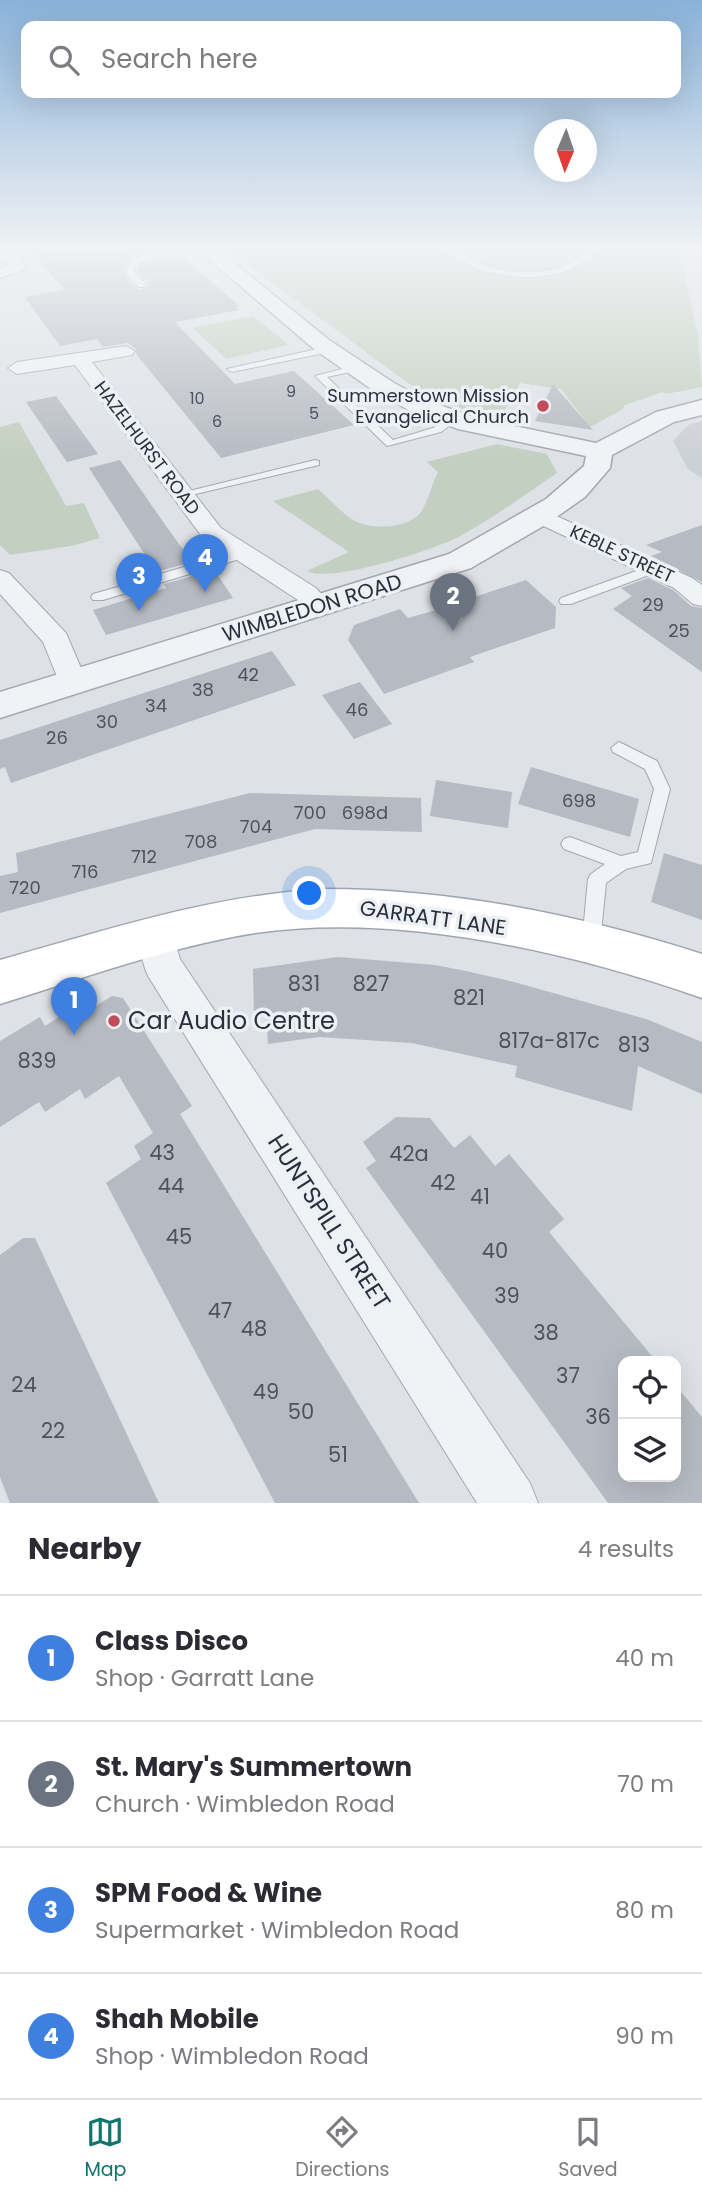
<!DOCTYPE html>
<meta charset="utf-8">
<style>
:root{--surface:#fff;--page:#f7f7f7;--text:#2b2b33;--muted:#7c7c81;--line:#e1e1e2;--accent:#0f766e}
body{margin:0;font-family:Poppins,sans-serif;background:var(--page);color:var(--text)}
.controls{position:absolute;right:21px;bottom:21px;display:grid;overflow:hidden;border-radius:14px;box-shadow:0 7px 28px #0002}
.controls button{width:63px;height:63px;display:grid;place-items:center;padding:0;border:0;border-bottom:2px solid var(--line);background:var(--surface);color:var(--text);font:35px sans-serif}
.compass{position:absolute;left:534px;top:119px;width:63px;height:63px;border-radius:50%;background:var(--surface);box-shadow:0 7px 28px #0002;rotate:182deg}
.you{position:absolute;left:310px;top:894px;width:24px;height:24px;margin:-18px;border:5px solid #fff;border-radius:50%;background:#1a73e8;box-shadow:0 0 0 10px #1a73e833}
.badge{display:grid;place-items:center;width:46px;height:46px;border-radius:50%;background:var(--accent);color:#fff;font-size:23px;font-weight:700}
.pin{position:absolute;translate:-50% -58px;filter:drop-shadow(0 2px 4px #0008)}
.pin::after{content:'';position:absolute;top:37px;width:24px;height:21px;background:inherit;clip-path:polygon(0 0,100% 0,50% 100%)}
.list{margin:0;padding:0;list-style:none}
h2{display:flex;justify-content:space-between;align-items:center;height:91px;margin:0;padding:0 28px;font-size:30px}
h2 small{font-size:23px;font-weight:400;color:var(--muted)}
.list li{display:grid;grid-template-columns:46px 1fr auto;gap:21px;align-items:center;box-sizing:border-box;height:126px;padding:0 28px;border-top:2px solid var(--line)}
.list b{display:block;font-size:26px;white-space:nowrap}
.list p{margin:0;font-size:23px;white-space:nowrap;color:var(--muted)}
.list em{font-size:23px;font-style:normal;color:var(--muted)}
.icon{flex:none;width:38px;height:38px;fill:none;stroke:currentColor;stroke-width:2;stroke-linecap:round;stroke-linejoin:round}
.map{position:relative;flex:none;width:702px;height:1503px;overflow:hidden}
.search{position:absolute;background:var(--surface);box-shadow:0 7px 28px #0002;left:21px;right:21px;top:21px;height:77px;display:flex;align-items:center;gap:18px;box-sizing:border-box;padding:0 24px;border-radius:14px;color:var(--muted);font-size:26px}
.sheet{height:595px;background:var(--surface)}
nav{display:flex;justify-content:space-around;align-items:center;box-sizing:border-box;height:98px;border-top:2px solid var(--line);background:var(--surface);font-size:19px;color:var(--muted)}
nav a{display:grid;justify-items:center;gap:4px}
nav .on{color:var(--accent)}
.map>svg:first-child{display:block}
.built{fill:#ccd0d7}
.green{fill:#c3cfc0}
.building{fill:#b6bac2}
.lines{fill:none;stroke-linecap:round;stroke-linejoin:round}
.service-casing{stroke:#a4a8af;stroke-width:2}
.minor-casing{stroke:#a4a8af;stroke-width:2}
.tertiary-casing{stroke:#a4a8af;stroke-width:3}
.primary-casing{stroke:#9ea5b1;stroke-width:3}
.service{fill:#f0f2f5;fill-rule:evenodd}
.minor{fill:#f0f2f5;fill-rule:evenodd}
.tertiary{fill:#f0f2f5;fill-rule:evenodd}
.primary{fill:#fff;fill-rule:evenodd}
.poi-dot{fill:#c14d5b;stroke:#edf0f4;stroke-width:2.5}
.labels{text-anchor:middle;stroke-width:7;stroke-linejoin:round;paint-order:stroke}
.far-number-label{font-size:16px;fill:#4c525d}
.far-poi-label{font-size:18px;fill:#292f3b;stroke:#edf0f4;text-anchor:end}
.far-street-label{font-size:18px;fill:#292f3b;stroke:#edf0f4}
.number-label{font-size:18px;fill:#4c525d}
.street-label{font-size:21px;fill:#292f3b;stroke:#edf0f4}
.near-number-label{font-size:21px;fill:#4c525d}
.near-poi-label{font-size:24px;fill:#292f3b;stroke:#edf0f4;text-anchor:start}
.near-street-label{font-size:24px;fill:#292f3b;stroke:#edf0f4}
</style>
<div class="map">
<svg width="702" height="1503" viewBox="0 0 702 1503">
<rect width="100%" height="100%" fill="#dee1e6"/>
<path class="built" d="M702,421V478L688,469L673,441L688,425Z"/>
<g class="green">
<path d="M679,249L698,335L702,387L666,394L662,392L623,406L625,408L590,427L561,389L520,383L500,418L460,408L429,396L405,381L228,250Z"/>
<path d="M253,316L289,345L226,359L193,328Z"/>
<path d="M19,422L66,506L84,503L100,538L71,546L10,555L0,545V427Z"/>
<path d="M497,444L547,454L557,473C526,494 495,517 462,535C438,549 329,584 307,571L349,552L273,501L318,489C330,499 342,514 355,521C372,530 409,529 421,512C428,501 432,484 438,472L427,462Z"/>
</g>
<g class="building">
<path d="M29,249H159L132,255L124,266L126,278L139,290L148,287L147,281L137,272L140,264L180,254L239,306L235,307L239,310L175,322L235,384L294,371L354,425L221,458L136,354V349L128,343L103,347L97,339L60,346L25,297L65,290Z"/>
<path d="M553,384L593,430L535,421Z"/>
<path d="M56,396L69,414L98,454L67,462L26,402Z"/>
<path d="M120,460L166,526L192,562L156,572L89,468Z"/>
<path d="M702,525V582L651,556L662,552L646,545Z"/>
<path d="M200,574L203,578L217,574L233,598L106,635L93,610L166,588L164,584Z"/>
<path d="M648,578L673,590L691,606L702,608V672L613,609L632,596L621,588Z"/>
<path d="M526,580L556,607L555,628L470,657L474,662L384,694L348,640L354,625L400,609L408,618L436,610L457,624L466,613L456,603Z"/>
<path d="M272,651L296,685L11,783L5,767L0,769V740Z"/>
<path d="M360,682L392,724L354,739L322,695Z"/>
<path d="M531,767L639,799L630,837L518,804Z"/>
<path d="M436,780L512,792L508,828L430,816Z"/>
<path d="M250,793L421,798L422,832L315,829L0,913V876L18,872L16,853Z"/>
<path d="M664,853L702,865V920L651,902Z"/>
<path d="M338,957L435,965L466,971L514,982L646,1019L702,1042V1094L638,1066L632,1111L515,1077L517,1066L412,1043L319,1037L268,1044L266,1012L254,1014L253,969Z"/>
<path d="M112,996L123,998L192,1106L180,1114L419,1503H275L106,1183L141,1159L134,1146L153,1133L119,1076L85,1099L80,1089L45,1112L39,1102L0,1127V1041L40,1017L45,1026L78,1005L83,1014Z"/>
<path d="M396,1117L430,1118L454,1148L470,1135L495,1166L509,1154L564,1219L549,1232L656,1361H623V1477H676V1386L702,1417V1503H608L366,1168L376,1161L363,1142Z"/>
<path d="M23,1238H35L159,1503H10L0,1477V1255Z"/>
</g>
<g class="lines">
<g class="service-casing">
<g id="service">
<path d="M174,249H190L139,262L134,268L135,273L145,283V287H139L128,276L126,268L133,258Z"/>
<path d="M431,249L454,252L452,249H459C486,279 556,280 584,254L582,249H589L592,254C566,283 510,281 476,268C469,265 463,260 457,257C449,253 439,253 431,249Z"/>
<path d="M331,346L334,347V351L232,372L227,369Z"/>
<path d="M357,365L362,368L360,370L327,377L393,440L433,428L448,418L457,420L441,432L387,446L315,376Z"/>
<path d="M315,460L319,461V465L183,497L177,494Z"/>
<path d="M242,550L248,554L246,557L103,600H93L91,597L93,594L139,581L130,564L132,561H140L150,577Z"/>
<path d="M653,565L659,569L657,572L571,604H561L559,601L561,598Z"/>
<path d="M619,742L657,761L670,789L651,863L626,869L606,883L600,943L598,949L591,951L584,949L582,943L588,879L591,874L605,864L564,849L561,844L564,839L570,837L621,856L638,852L654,789L645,769L613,752L611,748Z"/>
</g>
</g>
<g class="minor-casing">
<g id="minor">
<path d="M0,250L15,254L26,267L23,270L0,278V268L9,265L0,259Z"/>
<path d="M126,346L135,351L132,355L92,362L221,528L316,588L332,606L328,612H310L298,600L203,538L75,365L17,374L8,368L17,362Z"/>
<path d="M539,508L692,578L702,585V606L693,604L674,588L531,520L527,515L531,510Z"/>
<path d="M0,570L9,573L66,633L87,682L82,689L72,692L62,689L43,642L0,594Z"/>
<path d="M157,920L170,924L180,959L530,1483L538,1503H477L148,976C141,959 136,941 144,924Z"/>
</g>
</g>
<g class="tertiary-casing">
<path id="tertiary" d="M197,249H217L329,340L394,383L426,400L476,418L596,443L656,412L702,400V415L674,422L612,455L610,468L585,497L545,525L471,568L0,718V692L449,554L546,499L584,466L586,456L458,429L409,410L377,393L314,349Z"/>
</g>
<g class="primary-casing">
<path id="primary" d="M325,889C452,889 581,915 702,954V998C568,951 396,912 255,933C168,947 84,978 0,1004V960C107,930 212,895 325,889Z"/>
</g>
<use href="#service" class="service"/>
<use href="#minor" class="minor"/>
<use href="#tertiary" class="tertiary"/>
<use href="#primary" class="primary"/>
</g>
<linearGradient id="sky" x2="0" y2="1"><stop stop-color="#89b2d9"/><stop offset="0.54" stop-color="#f0f2f4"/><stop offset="1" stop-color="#f0f2f4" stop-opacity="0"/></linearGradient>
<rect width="702" height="460" fill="url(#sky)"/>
<g class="poi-dot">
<circle cx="543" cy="406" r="7"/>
<circle cx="114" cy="1021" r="7"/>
</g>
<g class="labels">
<g class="far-number-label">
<text x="291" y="397">9</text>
<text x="197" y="404">10</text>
<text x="314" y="419">5</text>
<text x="217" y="427">6</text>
</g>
<g class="far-poi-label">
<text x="529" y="402">Summerstown Mission<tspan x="529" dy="21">Evangelical Church</tspan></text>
</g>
<g class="far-street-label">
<text transform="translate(147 448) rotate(53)" y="6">HAZELHURST ROAD</text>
<text transform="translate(622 554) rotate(25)" y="6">KEBLE STREET</text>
</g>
<g class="number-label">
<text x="653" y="611">29</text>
<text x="679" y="637">25</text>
<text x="248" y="681">42</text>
<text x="203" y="696">38</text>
<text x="156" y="712">34</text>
<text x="357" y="716">46</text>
<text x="107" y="728">30</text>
<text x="57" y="744">26</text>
<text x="579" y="807">698</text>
<text x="310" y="819">700</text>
<text x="365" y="819">698d</text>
<text x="256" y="833">704</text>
<text x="201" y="848">708</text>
<text x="144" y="863">712</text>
<text x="85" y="878">716</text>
<text x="25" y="894">720</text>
</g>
<g class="street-label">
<text transform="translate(312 608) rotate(-17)" y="7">WIMBLEDON ROAD</text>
<text transform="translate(433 918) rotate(8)" y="7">GARRATT LANE</text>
</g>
<g class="near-number-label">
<text x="304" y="991">831</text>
<text x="371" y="991">827</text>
<text x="469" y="1005">821</text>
<text x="549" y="1048">817a-817c</text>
<text x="634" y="1052">813</text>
<text x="37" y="1068">839</text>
<text x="162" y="1160">43</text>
<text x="409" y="1161">42a</text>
<text x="443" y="1190">42</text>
<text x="171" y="1193">44</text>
<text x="480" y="1204">41</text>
<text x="179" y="1244">45</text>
<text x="495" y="1258">40</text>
<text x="507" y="1303">39</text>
<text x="220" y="1318">47</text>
<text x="254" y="1336">48</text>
<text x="546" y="1340">38</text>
<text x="568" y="1383">37</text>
<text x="24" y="1392">24</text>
<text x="266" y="1399">49</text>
<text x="301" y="1419">50</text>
<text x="598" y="1424">36</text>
<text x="53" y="1438">22</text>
<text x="338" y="1462">51</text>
</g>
<g class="near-poi-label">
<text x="128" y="1029">Car Audio Centre</text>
</g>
<g class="near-street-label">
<text transform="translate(329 1222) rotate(57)" y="8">HUNTSPILL STREET</text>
</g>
</g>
</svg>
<div class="controls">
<button><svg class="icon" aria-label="locate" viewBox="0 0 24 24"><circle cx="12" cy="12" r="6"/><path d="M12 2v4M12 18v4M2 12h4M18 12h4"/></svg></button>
<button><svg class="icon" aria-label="layers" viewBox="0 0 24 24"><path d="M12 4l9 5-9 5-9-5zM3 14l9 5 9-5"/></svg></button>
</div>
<svg class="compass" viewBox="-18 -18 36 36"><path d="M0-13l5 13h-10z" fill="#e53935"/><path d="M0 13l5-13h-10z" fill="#7c7c81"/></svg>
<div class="you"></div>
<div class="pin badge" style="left:74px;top:1035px;background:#3f7fe0">1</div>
<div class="pin badge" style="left:453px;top:631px;background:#6b7280">2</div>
<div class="pin badge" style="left:139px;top:611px;background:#3f7fe0">3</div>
<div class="pin badge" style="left:205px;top:592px;background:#3f7fe0">4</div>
<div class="search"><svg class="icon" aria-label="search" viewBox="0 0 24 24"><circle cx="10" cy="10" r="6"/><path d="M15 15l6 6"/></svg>Search here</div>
</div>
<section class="sheet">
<h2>Nearby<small>4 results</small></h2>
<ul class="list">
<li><span class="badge" style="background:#3f7fe0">1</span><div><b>Class Disco</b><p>Shop · Garratt Lane</p></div><em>40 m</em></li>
<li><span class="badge" style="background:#6b7280">2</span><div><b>St. Mary's Summertown</b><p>Church · Wimbledon Road</p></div><em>70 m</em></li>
<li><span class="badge" style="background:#3f7fe0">3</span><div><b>SPM Food &amp; Wine</b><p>Supermarket · Wimbledon Road</p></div><em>80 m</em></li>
<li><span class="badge" style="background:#3f7fe0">4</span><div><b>Shah Mobile</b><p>Shop · Wimbledon Road</p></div><em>90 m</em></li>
</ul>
</section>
<nav>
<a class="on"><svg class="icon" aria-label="map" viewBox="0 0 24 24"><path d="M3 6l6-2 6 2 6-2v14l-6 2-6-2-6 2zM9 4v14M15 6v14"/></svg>Map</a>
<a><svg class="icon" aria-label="directions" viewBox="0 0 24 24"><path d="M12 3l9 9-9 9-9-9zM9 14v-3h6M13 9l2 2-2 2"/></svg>Directions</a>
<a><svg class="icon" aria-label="saved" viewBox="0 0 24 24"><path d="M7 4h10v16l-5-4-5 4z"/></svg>Saved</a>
</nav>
